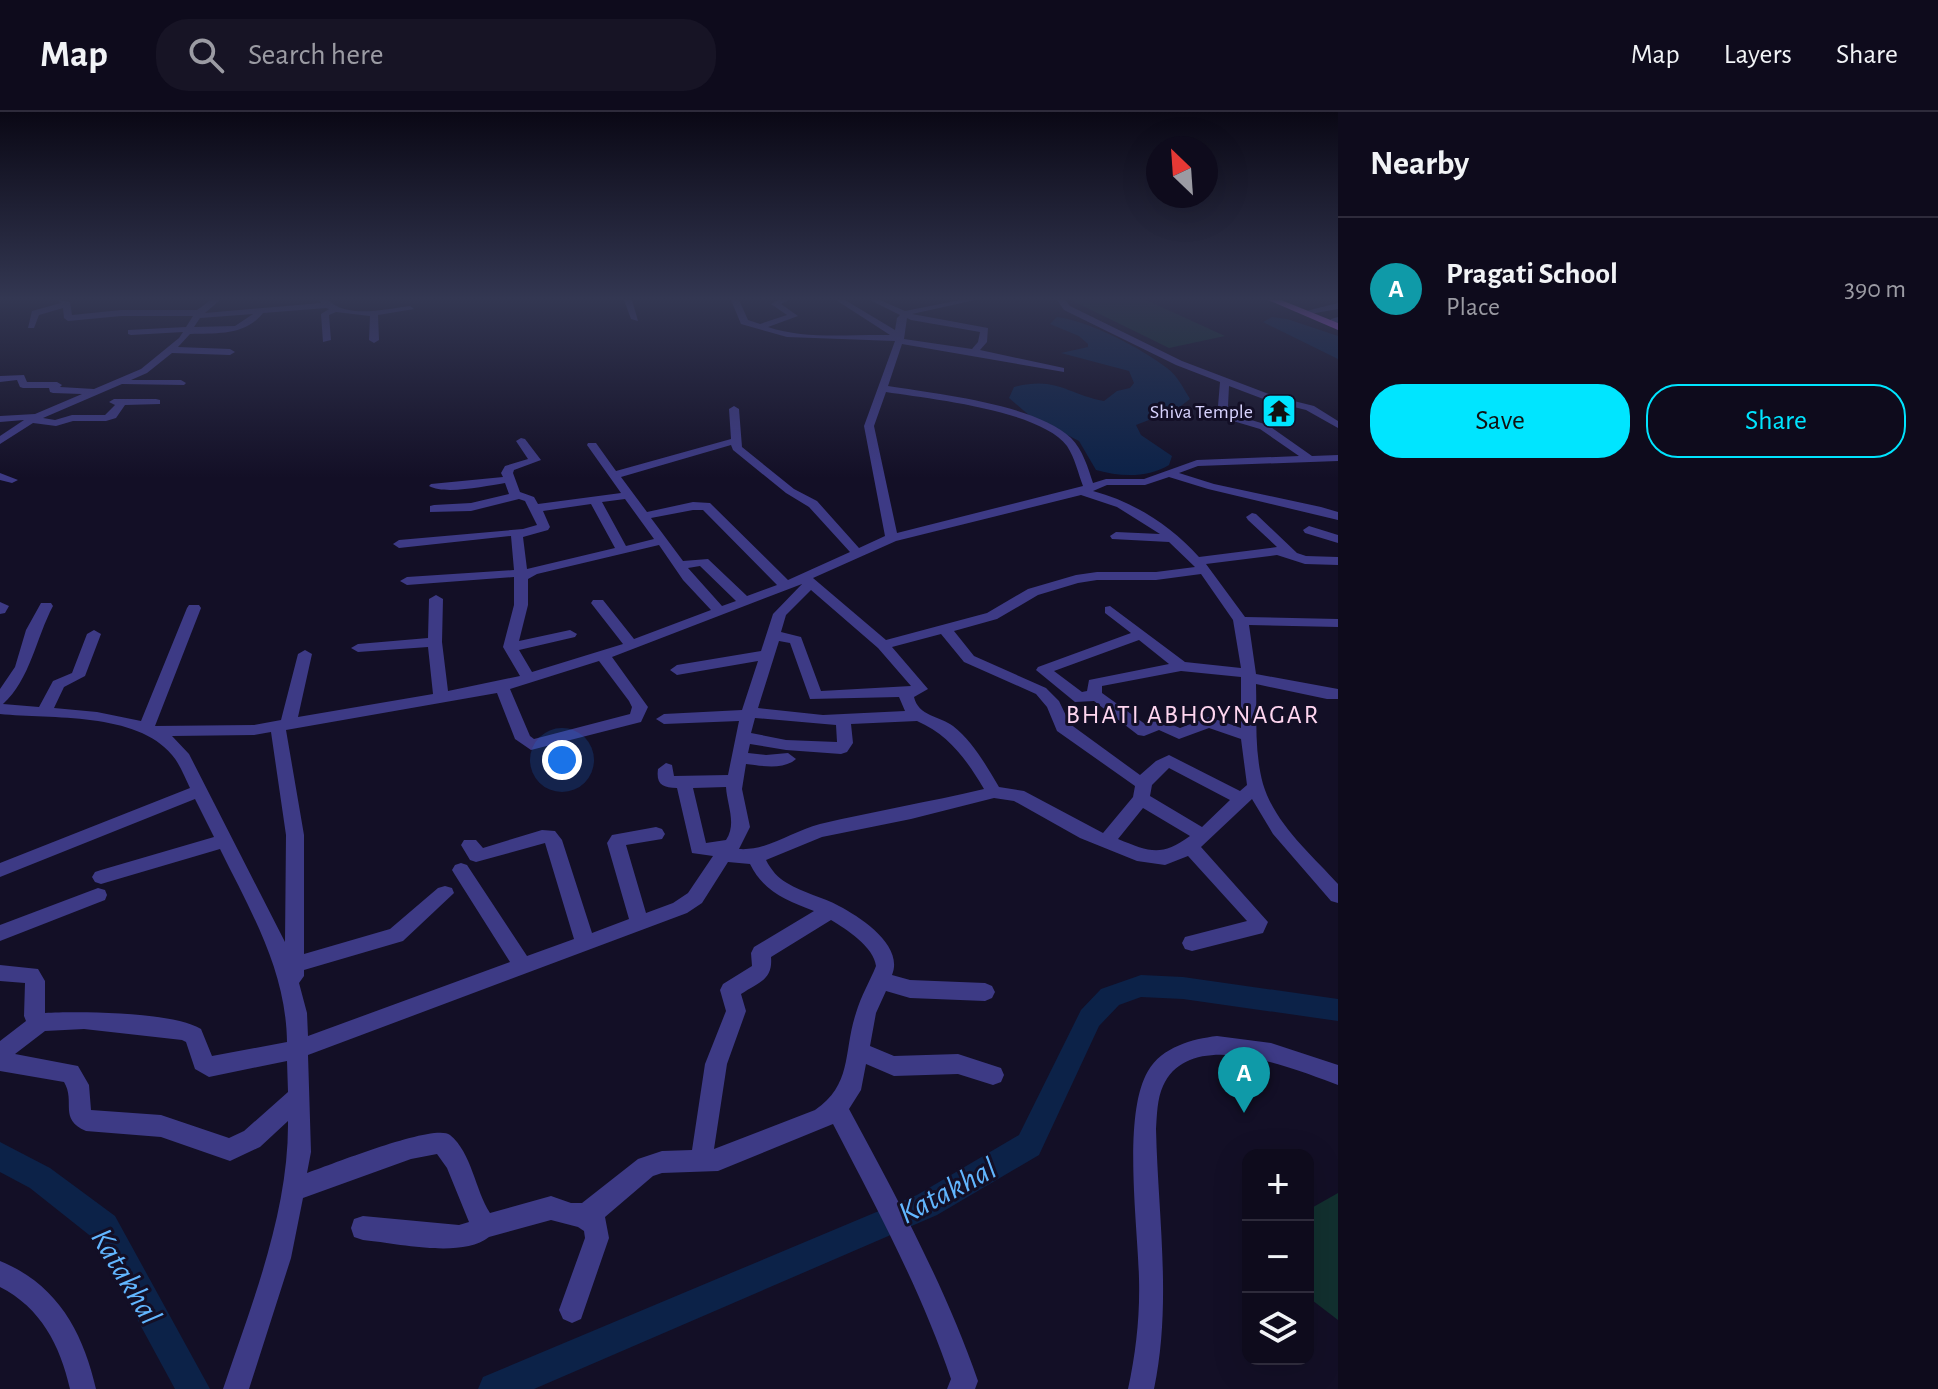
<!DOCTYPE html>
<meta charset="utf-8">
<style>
:root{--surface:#0e0b1c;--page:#171425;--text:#f1f3f6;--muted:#9b9ba3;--line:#2e2b3b;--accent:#00e5ff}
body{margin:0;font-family:"Alegreya Sans",sans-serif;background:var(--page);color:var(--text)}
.controls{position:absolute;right:24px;bottom:24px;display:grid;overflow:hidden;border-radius:16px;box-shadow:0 8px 32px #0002}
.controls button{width:72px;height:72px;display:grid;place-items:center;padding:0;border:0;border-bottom:2px solid var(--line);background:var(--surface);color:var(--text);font:40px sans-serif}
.compass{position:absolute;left:1146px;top:24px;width:72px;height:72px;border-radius:50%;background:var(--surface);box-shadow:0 8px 32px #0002;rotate:335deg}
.you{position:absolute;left:562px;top:648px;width:28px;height:28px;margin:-20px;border:6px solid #fff;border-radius:50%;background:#1a73e8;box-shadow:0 0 0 12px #1a73e833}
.badge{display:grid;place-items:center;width:52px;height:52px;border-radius:50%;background:var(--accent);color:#fff;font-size:26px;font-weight:700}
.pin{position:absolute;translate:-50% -66px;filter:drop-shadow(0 2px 4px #0008)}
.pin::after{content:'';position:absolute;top:42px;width:28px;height:24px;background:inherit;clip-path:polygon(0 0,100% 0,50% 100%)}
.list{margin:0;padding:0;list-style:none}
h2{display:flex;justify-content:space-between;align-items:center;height:104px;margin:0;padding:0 32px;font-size:34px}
h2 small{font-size:26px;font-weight:400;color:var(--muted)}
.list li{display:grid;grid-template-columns:52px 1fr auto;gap:24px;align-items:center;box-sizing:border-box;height:144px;padding:0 32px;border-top:2px solid var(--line)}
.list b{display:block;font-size:30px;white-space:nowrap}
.list p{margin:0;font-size:26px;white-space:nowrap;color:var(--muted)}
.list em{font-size:26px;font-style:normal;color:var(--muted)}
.actions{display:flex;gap:16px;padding:24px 32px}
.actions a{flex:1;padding:18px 0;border:2px solid var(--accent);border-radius:32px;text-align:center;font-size:28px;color:var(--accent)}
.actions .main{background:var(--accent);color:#111}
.icon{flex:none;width:44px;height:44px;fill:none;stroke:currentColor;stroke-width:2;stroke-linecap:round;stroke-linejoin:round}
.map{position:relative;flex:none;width:1338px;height:1277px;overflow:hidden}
header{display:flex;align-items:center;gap:48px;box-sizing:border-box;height:112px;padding:0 40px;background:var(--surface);border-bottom:2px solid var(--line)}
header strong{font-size:38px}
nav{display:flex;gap:44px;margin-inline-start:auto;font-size:28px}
.search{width:560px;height:72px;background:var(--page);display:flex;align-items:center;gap:20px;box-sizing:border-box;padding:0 28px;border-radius:32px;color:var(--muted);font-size:30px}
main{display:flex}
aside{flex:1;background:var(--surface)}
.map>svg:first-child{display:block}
.green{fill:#12302f}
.water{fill:#0c2248}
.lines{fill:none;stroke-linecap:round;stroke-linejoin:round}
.river{fill:#0c2248;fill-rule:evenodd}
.minor{fill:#3d3a85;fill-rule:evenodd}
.major{fill:#c25bff;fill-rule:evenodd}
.labels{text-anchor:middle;stroke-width:6;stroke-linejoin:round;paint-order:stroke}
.far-poi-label{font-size:20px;fill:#d9d4ff;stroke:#130f26;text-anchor:end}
.neighbourhood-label{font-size:26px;letter-spacing:2px;fill:#ffd6f0;stroke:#130f26}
.near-water-label{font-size:32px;font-style:italic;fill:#62b6ff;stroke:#130f26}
</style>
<header>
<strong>Map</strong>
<div class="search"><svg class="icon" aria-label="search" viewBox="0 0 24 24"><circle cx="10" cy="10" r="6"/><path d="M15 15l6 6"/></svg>Search here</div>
<nav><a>Map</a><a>Layers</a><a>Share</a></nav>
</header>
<main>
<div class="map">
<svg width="1338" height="1277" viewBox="0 0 1338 1277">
<rect width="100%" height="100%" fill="#130f26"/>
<g class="green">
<path d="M1071,188H1146L1225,224L1169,236Z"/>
<path d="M1338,1081V1208L1308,1185V1098Z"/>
</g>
<g class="water">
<path d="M1057,205C1089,209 1141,236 1167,256C1178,264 1183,276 1190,287L1177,297L1136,313L1141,323L1172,344L1169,353C1148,366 1120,365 1096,358L1079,329L1030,304L1009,286L1014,275C1057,264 1066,282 1104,289L1117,279L1130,276L1134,271L1129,259L1061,241L1088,235V232L1079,224L1050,212Z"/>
<path d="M1272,205L1287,207L1338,224V247L1263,210Z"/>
</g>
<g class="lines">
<g class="river">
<path d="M1141,863L1183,865L1338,887V909L1183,887L1141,885L1119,893L1099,914L1039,1043L937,1103L534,1277H478L483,1265L917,1083L1019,1023L1081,898L1101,877Z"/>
<path d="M0,1030L50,1056L115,1104L210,1277H175L93,1126L30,1076L0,1060Z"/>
</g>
<g class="minor">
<path d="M58,188L70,190L72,203L121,198H197L211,188H220L205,201L321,191L319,188H328C348,207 385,197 410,194L414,197L378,203L379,228L374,231L369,228L370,204L336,200L329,203L331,228L323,230L321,202L329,197L326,196L263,201C245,224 217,221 190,222L178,235L230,237L235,240L230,243L172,241L147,261L131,268H181L186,271L184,273L122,272L43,306L55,308L72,303H105L115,293L109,290L114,287H156L160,288V292L125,293L116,306L106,309H73L56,314L33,311L0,332V324L24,308L0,310V304L35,302L82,282L53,281L50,280L49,276H23L20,275L17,268L0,270V264L24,263L27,270H57L62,273L60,275L94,277L141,257L179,226L183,220L131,223L128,222V218L186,215L193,204H121L68,209L64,206L63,196L39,203L34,216H28L32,199L61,191ZM253,202L235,214L194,215L200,206Z"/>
<path d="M624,188H632L638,209L631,207Z"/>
<path d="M731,188H739L748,208L760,212L787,203L771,192L778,188H789L781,192L798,204L768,215C806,228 851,222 890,223L836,188H845L895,218L897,206L900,203L870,188H880L905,199L960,188H975L912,202L988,216L987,230L980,238L1064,256V260L902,232L888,274C937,282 1035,292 1071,326C1083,338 1088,356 1093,371L1106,367H1144L1197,348L1299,344L1260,317L1223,306L1218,294L1220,270L1176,253L1064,198L1057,188H1065L1070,194L1182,249L1274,284L1314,294L1338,309V316L1306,298L1266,288L1229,274L1228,294L1231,302L1268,313L1312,344L1338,343V349L1198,354L1179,361L1214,372L1321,395L1338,400V408L1208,377L1169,365L1145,373H1107L1093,379C1134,390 1170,413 1199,445L1277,435L1248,408L1246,405L1252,401L1256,402L1297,441L1306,444L1338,445V453L1305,452L1277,443L1206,452L1245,505L1338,507V515L1249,513L1256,562L1338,577V587H1327L1256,572C1257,605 1254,639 1263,672C1275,712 1311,742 1338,772V791L1331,789L1273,722L1252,687L1201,735L1268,810L1263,821L1192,839L1185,837L1182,831L1185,825L1247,809L1188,744L1165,753L1137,749L1080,726L1014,689L994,686L911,707L822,725L766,748C771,758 778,766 787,771C803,781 823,785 839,794C862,806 904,834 892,863L910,868L985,871L992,874L995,880L992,886L985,889L910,886L886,879L876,901L870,934L894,944L958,942L1001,956L1004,963L1001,970L993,973L958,962L894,964L866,952L861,978L849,997C897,1086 945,1174 978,1269L975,1277H947L951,1267C921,1178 876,1095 833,1012L718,1059L662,1061L653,1064L605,1105L609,1126L581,1207L572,1211L563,1207L559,1198L585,1126L584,1119L578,1115L551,1108L489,1125C461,1147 397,1131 363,1128L354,1125L351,1116L354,1107L363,1104L459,1113L469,1110L447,1056L437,1042L411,1047L303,1086L291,1146L249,1277H223C252,1191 289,1100 288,1009L260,1035L230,1049L161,1025L86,1019C58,1007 76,990 64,970L0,959V929L26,909L24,904L25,871L0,869V853L38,857L45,869V901C80,899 174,900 201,917L212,944L287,930C286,858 251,800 220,737L101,772L95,770L92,765L95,760L101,758L214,725L195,687L0,765V751L190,676C185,666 180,652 172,643C137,600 51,607 0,602V577L15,555L26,518L41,491H51L53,494C36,526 30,568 3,592L39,595L53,569L72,561L87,522L94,518L101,522L85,564L64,575L54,596L97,600L141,609L187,496L189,493H199L201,496L155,614L254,613L281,608L298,542L305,538L312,542L298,605L433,582L428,535L358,540L351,536L358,532L428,526L429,487L436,483L443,487L442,530L448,579L520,564L503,535L514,493V465L407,473L400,469L407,465L514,458L511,424L399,436L393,432L399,428L523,417L537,413L525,389L519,387L471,399L430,400V394L434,393L471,391L509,382L505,371C486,374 445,383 429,374L431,372L503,365L501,361L505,354L528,347L516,329L521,326L525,327L541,348L514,358L513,361L520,380L534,385L538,392L621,381L587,333L588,331H596L616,359L731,327L729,297L734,294L739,297L742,335L794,377L817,389L859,436L885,424L864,314L895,229L787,225L741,212ZM907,206L911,208L980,220L978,230L972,237L904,227ZM886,280C930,287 1040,298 1067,334C1075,346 1078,361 1083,374L897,421L874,314ZM731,333L733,338L786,381L809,395L850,440L788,468L710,391L693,390L647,400L621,365ZM1081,383L1117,395L1160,422L1116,420L1110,424L1112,427L1169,430L1195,455L1156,460H1097L1076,463L1028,477L987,501L886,528L813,466L896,429ZM625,387L654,427L626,434L602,390ZM591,392L615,436L527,457L523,425L548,418L550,415L543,399ZM693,398H703L777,473L747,484L708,447L683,449L651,406ZM659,433L683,468L711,498L634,527L603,488H593L591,491L623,532L532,560L519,538L575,525L577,522L570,518L519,529L528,493V467L537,462ZM700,454L736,489L722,494L688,456ZM1201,462L1233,508L1241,556L1185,550L1110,494L1105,495V501L1131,521L1038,555L1036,558L1075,590L1094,589L1138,623L1144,624L1159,618L1179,627L1209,616L1241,627L1247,673L1240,679L1169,643L1156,649L1140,663L1070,612L1059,589L1046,576L974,544L954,519L997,507L1038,483L1078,471L1097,468H1156ZM802,472L773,502L761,539L677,553L670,558L677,563L758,549L742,598L664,602L656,607L664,612L739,609L728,663L674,664L672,653L666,651L658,657C656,672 662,676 677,676L692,741L713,744L688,781L673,791L646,801L626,733L662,727L665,722L662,717L656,715L612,723L607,731L629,807L592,821L562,728L555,719L542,718L483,736L476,728H464L461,733L470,748L476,750L545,731L574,827L527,844L467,753L461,751L455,753L452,758L455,763L510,850L308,924L307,901L299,871L304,864V858L403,829L454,781L452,776L445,774L438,776L390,817L304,842V723L286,618L497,581L515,627L531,638L641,610L648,595L612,545ZM811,478L878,536L911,574L821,579L801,525L781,520L786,503ZM941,522L964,550L1036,582L1047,595L1057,619L1135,674L1133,685L1103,721L1024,679L999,675C986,653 973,630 953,614C940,604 918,604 914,585L928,577L892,535ZM1139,528L1169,552L1089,568L1087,579L1082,580L1054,559ZM779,529L790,531L810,587L899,585L905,599L823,603L758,596ZM599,549L629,589L632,595L630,602L534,627L530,624L510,577ZM1181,559L1241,565V616L1209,605L1180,616L1159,607L1145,612L1102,581V574ZM755,606L836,613L837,630L786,628L751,621ZM917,609C949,623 966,647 984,677C929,690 875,699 820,712C792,719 768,739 739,737L750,715L742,677L746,652C762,654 784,658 796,647L788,641L766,643L748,641L750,632L786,638L841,642L847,640L853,631L851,612ZM271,620L286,723L285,830L189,642L172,624L254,623ZM1169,656L1230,688L1202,715L1150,684L1152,673ZM726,675C727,693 737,712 726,728L706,731L693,676ZM1143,696L1190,724C1161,745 1150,740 1118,727ZM728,750L750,752C764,780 786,788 814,799L754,835L751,841L752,854L723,872L720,878L726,899L705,952L692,1038L662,1039L638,1047L582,1091H571L551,1084L490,1101C475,1078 472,1041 450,1023C434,1011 331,1053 307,1061L311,1040L308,943L687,801L702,791ZM831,808C846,817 874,835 876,854C870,869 861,884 856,901C843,940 853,972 815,998L714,1037L727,952L746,899L741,882C759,870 773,868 771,845ZM84,917L182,928L186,930L195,957L209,965L287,949L288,980L244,1019L229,1026L161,1003L91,998L89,973L78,954L15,942L45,919Z"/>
<path d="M1338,191V197L1310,202L1306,199Z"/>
<path d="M1338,205V211L1330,209L1331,207Z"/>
<path d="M0,361L18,368L12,371L0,368Z"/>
<path d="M1309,414L1338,423V431L1305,421L1303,418Z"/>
<path d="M0,490L9,494L5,501L0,502Z"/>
<path d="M98,776L105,778L107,783L105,788L0,829V813Z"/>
<path d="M1217,924L1271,931L1338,953V973C1295,957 1190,913 1163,974C1157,987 1157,1003 1156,1017C1158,1104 1172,1191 1154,1277H1128C1136,1240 1140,1204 1139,1167C1138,1114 1122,1003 1148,959C1162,935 1192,927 1217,924Z"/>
<path d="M0,1149C57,1172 83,1220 96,1277H70C60,1233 41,1196 0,1175Z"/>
</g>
<path class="major" d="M1268,188H1281L1338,211V218Z"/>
</g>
<linearGradient id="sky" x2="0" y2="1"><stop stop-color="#0a0815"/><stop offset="0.51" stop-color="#333752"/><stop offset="1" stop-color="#333752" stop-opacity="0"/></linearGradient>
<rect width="1338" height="366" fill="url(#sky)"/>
<defs>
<g id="temple-square" transform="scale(1.8)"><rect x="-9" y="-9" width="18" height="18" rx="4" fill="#00e5ff" stroke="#130f26"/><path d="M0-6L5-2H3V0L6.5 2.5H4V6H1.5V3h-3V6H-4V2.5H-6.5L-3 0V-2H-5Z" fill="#111"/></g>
</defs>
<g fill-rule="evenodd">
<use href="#temple-square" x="1279" y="299"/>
</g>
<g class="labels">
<g class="far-poi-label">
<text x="1253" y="306">Shiva Temple</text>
</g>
<g class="neighbourhood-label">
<text x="1193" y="611">BHATI ABHOYNAGAR</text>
</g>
<g class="near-water-label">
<text transform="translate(947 1078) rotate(-28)" y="11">Katakhal</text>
<text transform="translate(127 1164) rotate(59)" y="11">Katakhal</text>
</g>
</g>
</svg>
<div class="controls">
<button>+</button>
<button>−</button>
<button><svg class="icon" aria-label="layers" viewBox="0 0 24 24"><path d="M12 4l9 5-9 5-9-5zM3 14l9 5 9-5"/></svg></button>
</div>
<svg class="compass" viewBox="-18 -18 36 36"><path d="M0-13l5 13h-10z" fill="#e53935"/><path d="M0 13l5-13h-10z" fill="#9b9ba3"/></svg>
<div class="you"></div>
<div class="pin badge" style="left:1244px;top:1001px;background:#0f9aa8">A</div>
</div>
<aside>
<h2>Nearby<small></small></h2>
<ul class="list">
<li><span class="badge" style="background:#0f9aa8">A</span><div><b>Pragati School</b><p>Place</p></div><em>390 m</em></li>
</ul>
<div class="actions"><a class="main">Save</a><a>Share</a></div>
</aside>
</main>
